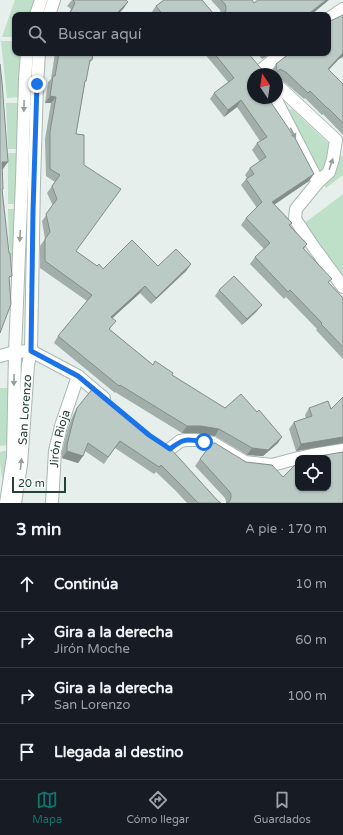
<!DOCTYPE html>
<html lang="es">
<meta charset="utf-8">
<style>
:root{--surface:#171b24;--page:#20242c;--text:#f1f3f6;--muted:#9ea1a6;--line:#363941;--accent:#0f766e}
body{margin:0;font-family:"Varela Round",sans-serif;background:var(--page);color:var(--text)}
.controls{position:absolute;right:12px;bottom:12px;display:grid;overflow:hidden;border-radius:8px;box-shadow:0 1px 3px #0004}
.controls button{width:36px;height:36px;display:grid;place-items:center;padding:0;border:0;border-bottom:1px solid var(--line);background:var(--surface);color:var(--text);font:20px sans-serif}
.compass{position:absolute;left:247px;top:68px;width:36px;height:36px;border-radius:50%;background:var(--surface);box-shadow:0 1px 3px #0004;rotate:347deg}
.scale{position:absolute;left:12px;bottom:10px;width:54px;box-sizing:border-box;padding-left:4px;border:2px solid #24423a;border-top:0;font-size:11px;line-height:14px;white-space:nowrap;color:#24423a;-webkit-text-stroke:3px #f7fbf9;paint-order:stroke}
.stop{position:absolute;width:12px;height:12px;margin:-9px;border:3px solid #1a73e8;border-radius:50%;background:#fff}
.stop.end{background:#1a73e8;border-color:#fff;box-shadow:0 1px 4px #0008}
.list{margin:0;padding:0;list-style:none}
h2{display:flex;justify-content:space-between;align-items:center;height:52px;margin:0;padding:0 16px;font-size:17px}
h2 small{font-size:13px;font-weight:400;color:var(--muted)}
.list li{display:grid;grid-template-columns:26px 1fr auto;gap:12px;align-items:center;box-sizing:border-box;height:56px;padding:0 16px;border-top:1px solid var(--line)}
.list b{display:block;font-size:15px;white-space:nowrap}
.list p{margin:0;font-size:13px;white-space:nowrap;color:var(--muted)}
.list em{font-size:13px;font-style:normal;color:var(--muted)}
.icon{flex:none;width:22px;height:22px;fill:none;stroke:currentColor;stroke-width:2;stroke-linecap:round;stroke-linejoin:round}
.map{position:relative;flex:none;width:343px;height:503px;overflow:hidden}
.search{position:absolute;background:var(--surface);box-shadow:0 1px 3px #0004;left:12px;right:12px;top:12px;height:44px;display:flex;align-items:center;gap:10px;box-sizing:border-box;padding:0 14px;border-radius:8px;color:var(--muted);font-size:15px}
.sheet{height:276px;background:var(--surface)}
nav{display:flex;justify-content:space-around;align-items:center;box-sizing:border-box;height:56px;border-top:1px solid var(--line);background:var(--surface);font-size:11px;color:var(--muted)}
nav a{display:grid;justify-items:center;gap:2px}
nav .on{color:var(--accent)}
.map>svg:first-child{display:block}
.green{fill:#bfe0c8}
.lines{fill:none;stroke-linecap:round;stroke-linejoin:round}
.minor-casing{stroke:#a8b8b2;stroke-width:14}
.tertiary-casing{stroke:#a8b8b2;stroke-width:14}
.minor{stroke:#fff;stroke-width:12}
.tertiary{stroke:#fff;stroke-width:12}
.wall{fill:#a1aea9}
.shaded-wall{fill:#838d89}
.building{fill:#bbcac4;stroke:#838d89}
.oneway{fill:#92a09c}
.route{stroke:#1a73e8;stroke-width:5}
.labels{text-anchor:middle;stroke-width:3.5;stroke-linejoin:round;paint-order:stroke}
.street-label{font-size:12px;fill:#24423a;stroke:#f7fbf9}
</style>
<div class="map">
<svg width="343" height="503" viewBox="0 0 343 503">
<rect width="100%" height="100%" fill="#e6efeb"/>
<g class="green">
<path d="M15,0H35L30,15H15V37H2Z"/>
<path d="M1,41H15V53H23L19,97L7,98Z"/>
<path d="M6,103H19V149H8Z"/>
<path d="M292,109L343,157V175L326,188L288,112V110Z"/>
<path d="M8,153H19L17,204H8Z"/>
<path d="M343,194V281L305,226L306,222Z"/>
<path d="M8,209H16L13,269L9,245Z"/>
<path d="M0,388H8V445L0,446Z"/>
<path d="M8,450L4,492L0,464V452Z"/>
</g>
<g class="lines">
<g class="minor-casing">
<g id="minor">
<path d="M328,19L343,9"/>
<path d="M261,70L282,53"/>
<path d="M277,85L336,140L333,159L329,172L318,182L296,209L295,219L313,246L343,287"/>
<path d="M275,98L318,182"/>
<path d="M0,356L15,352L31,351L78,376L104,398"/>
<path d="M170,449L180,441L186,440H196L213,443L245,462L272,465L298,458"/>
<path d="M299,458L312,455L343,450"/>
<path id="s1" d="M52,503L55,451L61,426L78,376"/>
</g>
</g>
<g class="tertiary-casing">
<g id="tertiary">
<path d="M36,15L41,0"/>
<path d="M49,15L54,0"/>
<path d="M6,503L13,457L15,352L22,180L25,79L27,53"/>
<path id="s2" d="M15,503L21,465L28,365L31,351L34,182L37,85L39,53"/>
</g>
</g>
<use href="#minor" class="minor"/>
<use href="#tertiary" class="tertiary"/>
</g>
<g class="wall">
<path d="M72,0H126L128,2L123,9L117,15H68L71,9L67,6Z"/>
<path d="M164,0H202L213,13L216,15H153L151,13L156,6Z"/>
<path d="M211,0H252L254,3L329,0L221,15V14L220,10Z"/>
<path d="M343,15V57L339,59L329,70L343,84V135L323,114L322,115L305,98L304,99L282,80L277,77V74H272V71L276,64L289,54V53H328Z"/>
<path d="M55,53H93L92,60L89,64L85,83L76,134V251L97,266L103,269L191,264L186,271L151,304L140,293L112,318L110,330L152,364L172,375L278,443L263,456L247,455L215,436L196,433H182L115,392V393L54,343L58,336L87,301L40,268V246L45,239L42,221L53,206L47,193L55,182L46,176L45,139L51,103H45L48,82L51,79Z"/>
<path d="M204,53H248L253,74L309,181L274,204L292,223L290,226L307,244L304,249L329,283L343,298V359L316,330L317,329L286,297L284,299L250,264L255,257L264,249L241,225L246,218L257,208L241,185L247,178L245,175L250,168L260,162L252,150L257,143L260,141L237,107L224,117L210,99L214,93L228,82Z"/>
<path d="M257,53H270L262,59Z"/>
<path d="M219,290L257,311L242,325L215,296Z"/>
<path d="M77,408L218,501L221,503H187L176,491L156,472L154,474L115,448L104,464L85,451L83,456L78,463L62,458V452L68,428L73,415Z"/>
<path d="M309,408L331,409L342,443L296,451L289,429L294,422L306,418L305,415Z"/>
<path d="M200,459L246,462L283,477L226,503V501L225,498L195,466Z"/>
</g>
<g class="shaded-wall">
<path d="M326,0H329L311,15H307Z"/>
<path d="M128,2L123,9L117,15H115Z"/>
<path d="M267,53H270L262,59Z"/>
<path d="M343,53V57L339,59L323,75L328,69Z"/>
<path d="M50,96L56,97L51,103H45Z"/>
<path d="M241,100L237,107L224,117L228,110Z"/>
<path d="M2,162H8L3,169H0Z"/>
<path d="M314,174L309,181L268,209L272,202Z"/>
<path d="M191,264L186,271L151,304L156,298Z"/>
<path d="M145,286L140,293L106,324L111,317Z"/>
<path d="M262,305L257,311L242,325L247,319Z"/>
<path d="M187,426H201L219,429L215,436L196,433H182Z"/>
<path d="M282,437L278,443L263,456L247,455L252,448Z"/>
<path d="M343,437V443L296,451L301,444Z"/>
<path d="M67,451L83,456L78,463L62,458Z"/>
</g>
<g class="building">
<path d="M73,0H126L128,2L115,15H69L75,3Z"/>
<path d="M164,0H202L213,13L216,15H163L156,6Z"/>
<path d="M221,0H252L254,3L258,0H326L307,15H221L224,14L226,10V7L225,4Z"/>
<path d="M343,15V53L328,69L343,84V123L328,108H327L310,91L308,93L287,73L280,69L274,74H272L274,73L277,69L276,64L290,53H328V22Z"/>
<path d="M59,53H93L92,60H90L86,81H85L76,134L84,135V165L121,189L76,251L97,266L99,264L103,269L132,240L158,266L176,249L191,264L156,298L145,286L111,317L116,321L109,329L153,365L155,361L173,373L172,375L225,408L241,394L257,412L259,410L282,437L268,450L252,448L219,429L201,426H187L120,385L119,386L58,336L92,295L45,261V239L50,232L46,214L57,199L52,186L60,175L50,169V132L56,97L50,96L53,76H55Z"/>
<path d="M214,53H248L264,72L267,74H253V98H268L295,138L314,174L272,202L292,223L289,225L307,244L303,248L332,279L328,282L343,298V347L321,324L322,323L290,290L288,292L255,257L270,243L246,218L262,202L246,179L254,174L250,168L266,157L257,143L267,137L241,100L228,110L214,93L234,78Z"/>
<path d="M0,64L2,82L8,162H2L3,189H2L9,253H10L12,276L9,277L11,304L0,333Z"/>
<path d="M234,276L262,305L247,319L219,290Z"/>
<path d="M93,388L149,434L170,448L218,501L221,503H198L180,484L161,465L159,467L120,441L108,457L88,443L83,456L67,451V445L73,421L77,408Z"/>
<path d="M343,397V437L301,444L294,422L312,416L309,408L328,401L331,409Z"/>
<path d="M212,443H215L246,462L272,465L283,477L298,462V488H328V458H308L343,452V503H226L229,502L231,498V494L229,491L200,459Z"/>
</g>
<defs><path id="oneway-solid" d="M-6-.8H1V-3.2L6.5 0L1 3.2V.8H-6Z"/></defs>
<g class="oneway">
<use href="#oneway-solid" transform="translate(24 106) rotate(91)"/>
<use href="#oneway-solid" transform="translate(293 133) rotate(63)"/>
<use href="#oneway-solid" transform="translate(331 164) rotate(-72)"/>
<use href="#oneway-solid" transform="translate(20 236) rotate(93)"/>
<use href="#oneway-solid" transform="translate(14 380) rotate(91)"/>
<use href="#oneway-solid" transform="translate(21 464) rotate(-84)"/>
</g>
<g class="lines">
<path class="route" d="M37,84L33,211L31,351L78,376L149,435L170,449C184,438 186,439 204,442"/>
</g>
<g class="labels">
<g class="street-label">
<text dy="4" stroke="none"><textPath href="#s2" startOffset="94">San Lorenzo</textPath></text>
<text dy="4" stroke="none"><textPath href="#s1" startOffset="65">Jirón Rioja</textPath></text>
</g>
</g>
</svg>
<div class="controls">
<button><svg class="icon" aria-label="locate" viewBox="0 0 24 24"><circle cx="12" cy="12" r="6"/><path d="M12 2v4M12 18v4M2 12h4M18 12h4"/></svg></button>
</div>
<svg class="compass" viewBox="-18 -18 36 36"><path d="M0-13l5 13h-10z" fill="#e53935"/><path d="M0 13l5-13h-10z" fill="#9ea1a6"/></svg>
<div class="scale">20 m</div>
<div class="stop" style="left:204px;top:442px"></div>
<div class="stop end" style="left:37px;top:84px"></div>
<div class="search"><svg class="icon" aria-label="search" viewBox="0 0 24 24"><circle cx="10" cy="10" r="6"/><path d="M15 15l6 6"/></svg>Buscar aquí</div>
</div>
<section class="sheet">
<h2>3 min<small>A pie · 170 m</small></h2>
<ul class="list">
<li><svg class="icon" aria-label="ahead" viewBox="0 0 24 24"><path d="M12 20V5M6 11l6-6 6 6"/></svg><div><b>Continúa</b></div><em>10 m</em></li>
<li><svg class="icon" aria-label="right" viewBox="0 0 24 24"><path d="M7 20v-9h11M14 6l5 5-5 5"/></svg><div><b>Gira a la derecha</b><p>Jirón Moche</p></div><em>60 m</em></li>
<li><svg class="icon" aria-label="right" viewBox="0 0 24 24"><path d="M7 20v-9h11M14 6l5 5-5 5"/></svg><div><b>Gira a la derecha</b><p>San Lorenzo</p></div><em>100 m</em></li>
<li><svg class="icon" aria-label="arrive" viewBox="0 0 24 24"><path d="M6 21V4h12l-3 4 3 4H6"/></svg><div><b>Llegada al destino</b></div></li>
</ul>
</section>
<nav>
<a class="on"><svg class="icon" aria-label="map" viewBox="0 0 24 24"><path d="M3 6l6-2 6 2 6-2v14l-6 2-6-2-6 2zM9 4v14M15 6v14"/></svg>Mapa</a>
<a><svg class="icon" aria-label="directions" viewBox="0 0 24 24"><path d="M12 3l9 9-9 9-9-9zM9 14v-3h6M13 9l2 2-2 2"/></svg>Cómo llegar</a>
<a><svg class="icon" aria-label="saved" viewBox="0 0 24 24"><path d="M7 4h10v16l-5-4-5 4z"/></svg>Guardados</a>
</nav>
